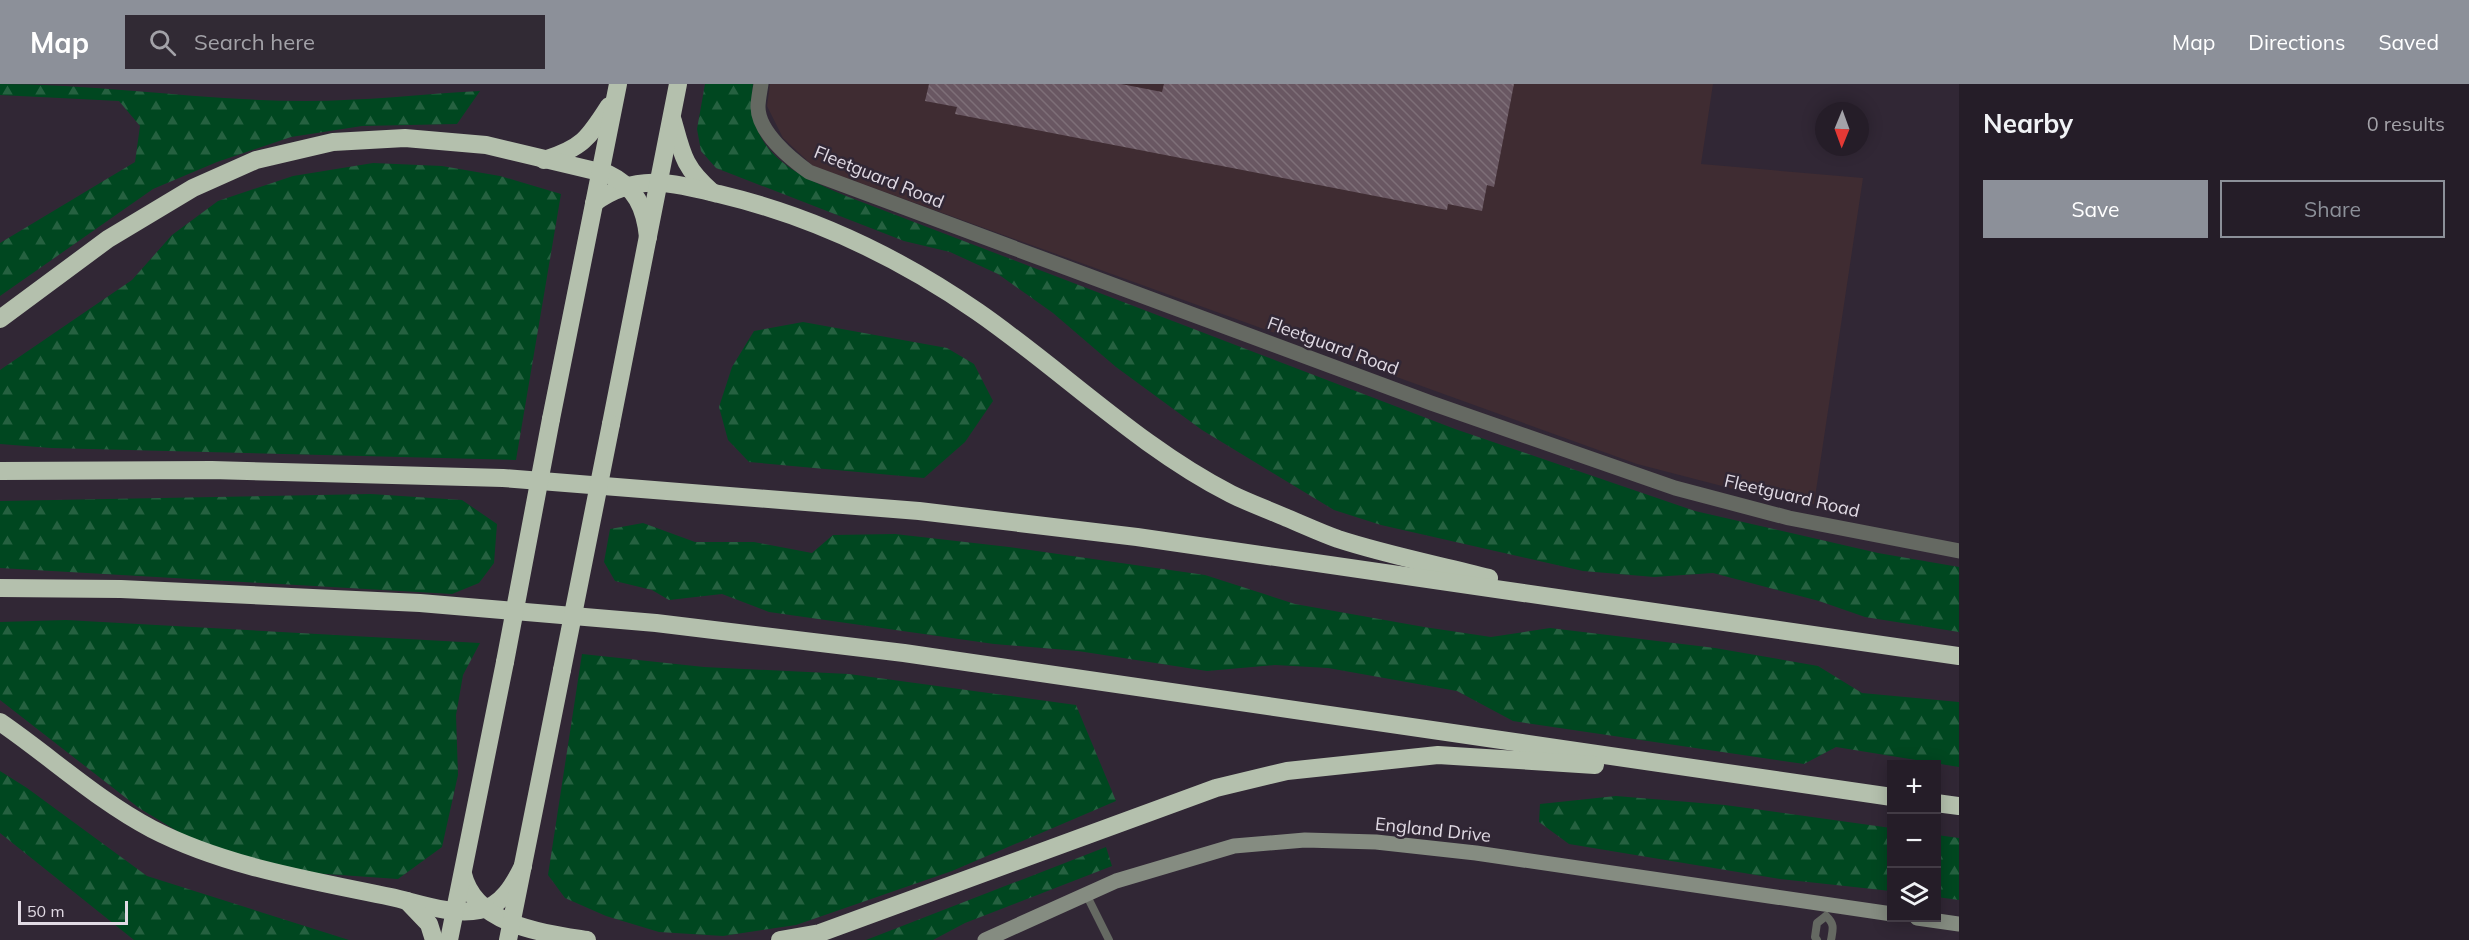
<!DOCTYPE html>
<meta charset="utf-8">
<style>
:root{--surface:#251d28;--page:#312a34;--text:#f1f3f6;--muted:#a3a2a8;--line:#423b45;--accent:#8c9099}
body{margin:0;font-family:Mulish,sans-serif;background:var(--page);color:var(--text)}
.controls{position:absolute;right:18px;bottom:18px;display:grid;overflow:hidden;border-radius:0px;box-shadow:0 3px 15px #0003}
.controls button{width:54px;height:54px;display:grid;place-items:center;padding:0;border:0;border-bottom:2px solid var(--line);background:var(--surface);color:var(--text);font:30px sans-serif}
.compass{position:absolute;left:1815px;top:18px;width:54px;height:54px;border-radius:50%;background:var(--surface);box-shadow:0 3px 15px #0003;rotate:181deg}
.scale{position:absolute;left:18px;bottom:15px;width:110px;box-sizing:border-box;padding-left:6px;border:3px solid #e1dae4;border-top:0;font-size:16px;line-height:21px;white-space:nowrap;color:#e1dae4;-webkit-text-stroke:4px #312735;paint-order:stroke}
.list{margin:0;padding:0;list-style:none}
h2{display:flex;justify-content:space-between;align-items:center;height:78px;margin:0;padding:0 24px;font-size:26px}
h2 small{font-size:20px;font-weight:400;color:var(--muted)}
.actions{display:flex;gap:12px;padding:18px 24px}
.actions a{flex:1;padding:14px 0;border:2px solid var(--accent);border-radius:0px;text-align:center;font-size:21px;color:var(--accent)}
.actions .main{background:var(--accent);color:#fff}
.icon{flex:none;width:33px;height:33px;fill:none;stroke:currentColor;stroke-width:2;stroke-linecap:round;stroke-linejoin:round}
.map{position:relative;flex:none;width:1959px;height:856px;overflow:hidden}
header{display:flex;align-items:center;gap:36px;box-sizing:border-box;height:84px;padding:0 30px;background:var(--accent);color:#fff}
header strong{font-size:28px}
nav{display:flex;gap:33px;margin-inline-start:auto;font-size:21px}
.search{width:420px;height:54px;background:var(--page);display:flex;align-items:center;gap:15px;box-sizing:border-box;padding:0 21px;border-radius:0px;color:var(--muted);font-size:22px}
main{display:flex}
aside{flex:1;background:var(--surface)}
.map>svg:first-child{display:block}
.industrial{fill:#3f2c32}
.forest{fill:url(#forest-firs)}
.building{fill:url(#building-back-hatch)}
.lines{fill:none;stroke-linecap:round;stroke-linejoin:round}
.lane{stroke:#656962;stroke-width:8}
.street{stroke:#656962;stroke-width:15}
.secondary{stroke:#858c81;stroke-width:15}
.highway{stroke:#b4c0ad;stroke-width:18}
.highway-bridge{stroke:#b4c0ad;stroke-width:18}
.labels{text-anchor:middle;stroke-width:5;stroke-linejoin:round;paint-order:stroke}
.street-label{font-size:18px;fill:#e1dae4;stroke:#312735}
</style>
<header>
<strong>Map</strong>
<div class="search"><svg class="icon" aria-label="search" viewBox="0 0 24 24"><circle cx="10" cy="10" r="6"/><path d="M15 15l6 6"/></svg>Search here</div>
<nav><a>Map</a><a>Directions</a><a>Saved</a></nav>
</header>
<main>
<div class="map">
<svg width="1959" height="856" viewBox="0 0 1959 856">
<defs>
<pattern id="forest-firs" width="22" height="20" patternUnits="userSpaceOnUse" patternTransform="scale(1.5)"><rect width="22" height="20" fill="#004720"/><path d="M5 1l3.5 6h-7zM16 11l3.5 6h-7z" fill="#256140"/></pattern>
<pattern id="building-back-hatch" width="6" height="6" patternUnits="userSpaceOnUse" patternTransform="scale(1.5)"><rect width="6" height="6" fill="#695762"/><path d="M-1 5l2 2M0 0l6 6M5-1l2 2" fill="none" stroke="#7e6f78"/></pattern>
</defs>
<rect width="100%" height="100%" fill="#312735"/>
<path class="industrial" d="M770,0H1713L1701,80L1863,94L1814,420L1776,416L1637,380L813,82L783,54L767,22Z"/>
<g class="forest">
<path d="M0,0C102,0 204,17 306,17C364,17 422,10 480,7L457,40L362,42L291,53L217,78L153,105L0,212V159L135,78L140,42L119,17L0,11Z"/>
<path d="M705,0H753C744,67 793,90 846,112L1455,345L1695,427L1878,469L1959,483V548L1865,533L1819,517L1713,489L1654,493L1583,487L1381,441L1334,426L1202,346L1116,283L1053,229L998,190L950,168L904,157L716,84L701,67L697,45Z"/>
<path d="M373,79L442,82L500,92L561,110L516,376L51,364L0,360V286L132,196L172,151L218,117L293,92Z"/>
<path d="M803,238L947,264L974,280L993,317L965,358L924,394L749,378L728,356L719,323L732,283L754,247Z"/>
<path d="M371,410L462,416L497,440L494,479L479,499L452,510L0,484V417Z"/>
<path d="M643,439L695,458H754L812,469L833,451L895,450L1009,463L1205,491L1295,520L1424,543L1491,553L1550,544L1715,564L1818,582L1862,609L1959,618V683L1836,663L1804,680L1513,637L1457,607L1328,584L1275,581L1207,587L1078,567L994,560L769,528L722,510L669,516L652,506L615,497L604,478L610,445Z"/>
<path d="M66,536L480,559L463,591L456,631L458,691L442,763L398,795L311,789L237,773L182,750L139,724L0,616V538Z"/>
<path d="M582,570L704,583L849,590L1076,621L1116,717L952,787L796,841L723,852L659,848L606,832L565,814L548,791Z"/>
<path d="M0,687L27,704L147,792L349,856H134L0,749Z"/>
<path d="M1616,712L1725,721L1891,744V807L1780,795L1569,760L1539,738L1540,720Z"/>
<path d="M1937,751L1959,754V816L1937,813Z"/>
<path d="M1106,763L1112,782L965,839L933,856H866Z"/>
</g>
<path class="building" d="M929,0H1121L1162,8L1164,0H1514L1494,103L1487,101L1482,127L1448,120L1447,126L955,30L957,23L925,17Z"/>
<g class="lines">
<g class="lane">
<path d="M1086,810L1109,856"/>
<path d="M1826,832C1835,840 1833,845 1831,856"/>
<path d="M1817,856L1815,853L1817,839L1826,832"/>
</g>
<path class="street" d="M761,0C760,7 758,16 758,23C758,48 791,75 809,88L1431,319L1675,404L1789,434L1959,467"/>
<g class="secondary">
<path d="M1917,834L1959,840"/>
<path d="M985,856L1116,797L1234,762L1305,756L1376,758L1476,769L1892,830"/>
</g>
<g class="highway">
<path d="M673,37C682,70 684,84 712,108"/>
<path d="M544,76C582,64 588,55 609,22"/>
<path d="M594,119C635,88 674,99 719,110C812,132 900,174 978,228C1063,287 1139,363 1231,410C1249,419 1269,426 1287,434C1304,441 1321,449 1338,455C1387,471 1439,481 1489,494"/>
<path d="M0,235L108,155L193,104L256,76L333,58L405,54L486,61L608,90C636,103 645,124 648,153"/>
<path d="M551,335L618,0"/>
<path d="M611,340L678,0"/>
<path d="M0,387L212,386L503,394L919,427L1137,453L1959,572"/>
<path d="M0,504L121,505L420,519L656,539L904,569L1892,713"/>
<path d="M0,638C51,673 97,716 152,745C226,783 310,796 391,813C418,819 452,832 480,826C502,822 514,800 523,782"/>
<path d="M1936,719L1959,722"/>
<path d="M463,790C475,841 543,849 587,856"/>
<path d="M407,817L429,840L434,856"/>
<path d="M449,856L505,578"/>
<path d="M508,856L562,586"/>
<path d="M780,856L820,849L1216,704L1287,687L1438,671L1595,681"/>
</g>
<g class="highway-bridge">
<path d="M505,578L551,335"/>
<path d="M562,586L611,340"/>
</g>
</g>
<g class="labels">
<g class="street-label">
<text transform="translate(879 93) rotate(22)" y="6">Fleetguard Road</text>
<text transform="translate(1333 262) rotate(20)" y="6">Fleetguard Road</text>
<text transform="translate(1792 412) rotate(13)" y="6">Fleetguard Road</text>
<text transform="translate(1433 746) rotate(6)" y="6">England Drive</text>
</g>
</g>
</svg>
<div class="controls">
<button>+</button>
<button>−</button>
<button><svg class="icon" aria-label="layers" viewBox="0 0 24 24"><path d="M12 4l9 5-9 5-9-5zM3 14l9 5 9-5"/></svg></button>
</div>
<svg class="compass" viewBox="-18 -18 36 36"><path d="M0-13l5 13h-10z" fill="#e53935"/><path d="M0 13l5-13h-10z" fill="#a3a2a8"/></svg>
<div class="scale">50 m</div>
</div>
<aside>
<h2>Nearby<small>0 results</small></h2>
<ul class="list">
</ul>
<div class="actions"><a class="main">Save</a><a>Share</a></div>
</aside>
</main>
